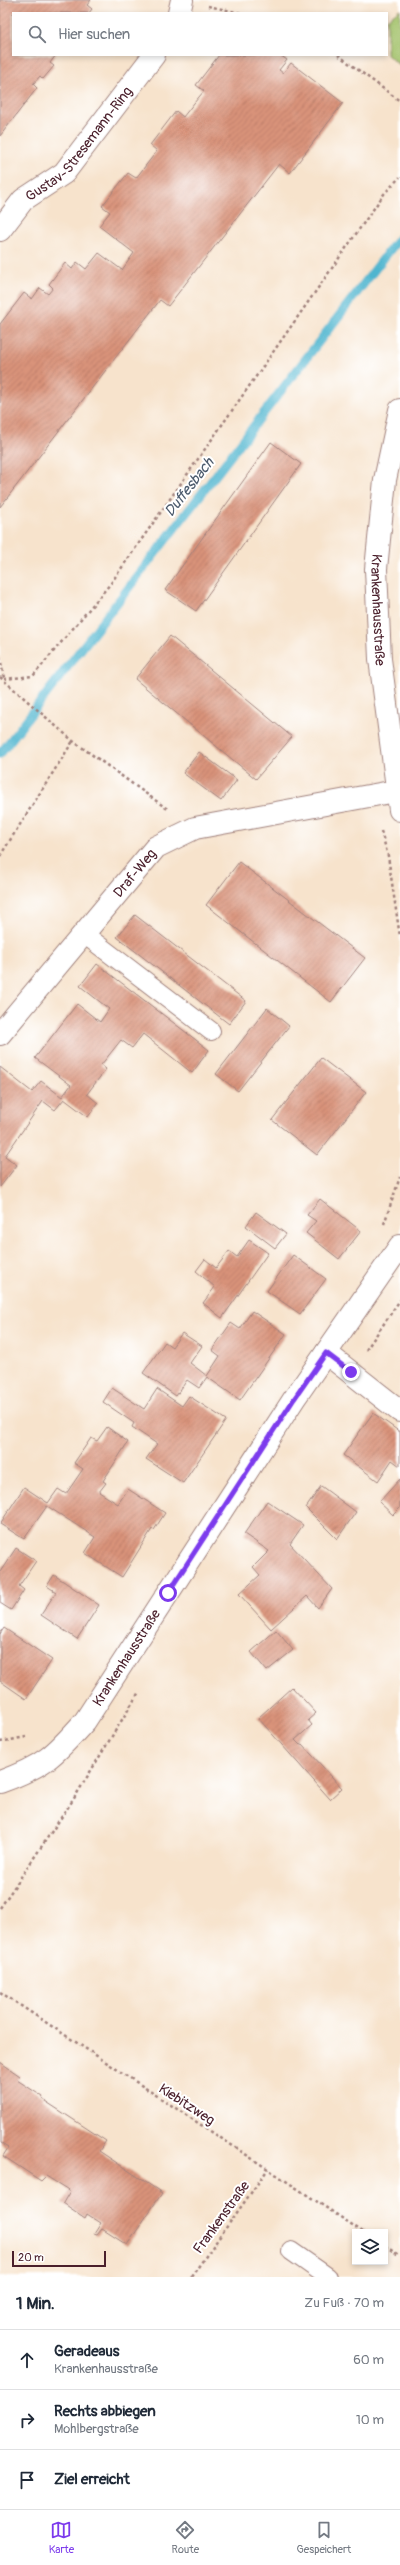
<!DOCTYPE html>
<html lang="de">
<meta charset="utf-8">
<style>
:root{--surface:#fff;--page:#f6f6f7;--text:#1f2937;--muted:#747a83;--line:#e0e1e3;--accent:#7c3aed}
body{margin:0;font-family:Pangolin,sans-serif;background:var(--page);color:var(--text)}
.controls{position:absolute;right:12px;bottom:12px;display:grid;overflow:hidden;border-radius:0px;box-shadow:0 2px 6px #0003}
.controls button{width:36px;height:36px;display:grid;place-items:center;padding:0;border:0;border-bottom:1px solid var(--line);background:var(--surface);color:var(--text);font:20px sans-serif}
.scale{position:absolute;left:12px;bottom:10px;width:94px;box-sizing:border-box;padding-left:4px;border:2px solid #4a1f2b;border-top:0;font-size:11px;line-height:14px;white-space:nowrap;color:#4a1f2b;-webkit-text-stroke:3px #fff;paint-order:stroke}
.stop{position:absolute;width:12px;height:12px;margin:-9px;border:3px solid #7c3aed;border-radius:50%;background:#fff}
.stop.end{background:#7c3aed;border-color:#fff;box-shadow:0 1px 4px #0008}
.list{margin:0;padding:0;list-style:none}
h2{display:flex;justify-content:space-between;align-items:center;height:52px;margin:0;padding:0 16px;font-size:17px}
h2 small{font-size:13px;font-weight:400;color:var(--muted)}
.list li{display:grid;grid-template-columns:26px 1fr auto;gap:12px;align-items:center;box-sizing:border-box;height:60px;padding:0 16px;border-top:1px solid var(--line)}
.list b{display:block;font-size:15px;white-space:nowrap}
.list p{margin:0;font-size:13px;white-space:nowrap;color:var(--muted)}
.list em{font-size:13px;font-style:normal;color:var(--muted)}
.icon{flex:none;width:22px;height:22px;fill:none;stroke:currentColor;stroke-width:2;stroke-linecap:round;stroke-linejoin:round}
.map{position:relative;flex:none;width:400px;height:2277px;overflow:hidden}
.search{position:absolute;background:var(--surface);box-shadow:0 2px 6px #0003;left:12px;right:12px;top:12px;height:44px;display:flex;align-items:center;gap:10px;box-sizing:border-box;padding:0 14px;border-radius:0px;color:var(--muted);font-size:15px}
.sheet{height:232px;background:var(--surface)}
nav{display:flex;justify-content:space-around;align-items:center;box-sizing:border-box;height:56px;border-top:1px solid var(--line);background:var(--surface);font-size:11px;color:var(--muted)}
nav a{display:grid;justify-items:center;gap:2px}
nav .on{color:var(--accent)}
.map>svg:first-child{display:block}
.green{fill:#a2c169;stroke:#76704a}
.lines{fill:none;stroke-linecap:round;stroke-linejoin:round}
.stream{stroke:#50b5cf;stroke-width:9}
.building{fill:url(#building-hatch)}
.service-casing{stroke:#a0817c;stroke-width:20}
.minor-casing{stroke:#a0817c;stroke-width:24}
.path{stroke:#a0817c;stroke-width:2.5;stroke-dasharray:3 3;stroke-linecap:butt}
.service{stroke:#fff;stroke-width:18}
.minor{stroke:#fff;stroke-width:22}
.route{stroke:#7c3aed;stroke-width:5}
.labels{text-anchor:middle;stroke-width:4;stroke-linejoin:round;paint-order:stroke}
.street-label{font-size:14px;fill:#4a1f2b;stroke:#fff}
.water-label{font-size:15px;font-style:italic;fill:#4c5b6d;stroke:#fff}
</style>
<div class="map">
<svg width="400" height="2277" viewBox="0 0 400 2277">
<defs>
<pattern id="building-hatch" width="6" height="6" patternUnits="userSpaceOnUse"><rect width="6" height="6" fill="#d9937a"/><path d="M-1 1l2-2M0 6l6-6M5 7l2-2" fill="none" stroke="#b27764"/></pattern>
</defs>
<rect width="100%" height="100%" fill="#fff"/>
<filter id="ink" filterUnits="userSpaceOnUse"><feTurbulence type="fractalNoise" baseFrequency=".025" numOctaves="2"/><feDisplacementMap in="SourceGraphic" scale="8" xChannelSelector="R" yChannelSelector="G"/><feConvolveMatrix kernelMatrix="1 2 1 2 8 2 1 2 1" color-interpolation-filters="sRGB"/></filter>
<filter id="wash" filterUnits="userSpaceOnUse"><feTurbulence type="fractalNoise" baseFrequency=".012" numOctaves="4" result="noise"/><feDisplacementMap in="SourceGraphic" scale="16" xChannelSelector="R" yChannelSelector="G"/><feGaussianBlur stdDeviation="0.9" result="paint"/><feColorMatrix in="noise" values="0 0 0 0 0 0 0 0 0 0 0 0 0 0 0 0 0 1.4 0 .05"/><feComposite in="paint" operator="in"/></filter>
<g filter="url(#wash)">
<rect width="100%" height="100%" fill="#f7e3cc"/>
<path class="green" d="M400,9V66L387,55V19Z"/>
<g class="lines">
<path class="stream" d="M0,754L400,237"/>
</g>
<g id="blocks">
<g class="building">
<path d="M0,0H91L87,5L92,9L89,13H13V55H56L50,63L54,66L43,79L40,76L33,84L37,88L0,136Z"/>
<path d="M219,55H280L287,60L279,70L283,73L291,63L343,103L290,173L279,164L168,306L160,300L0,507V324L24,293L32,299L40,288L48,294L53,288L49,284L65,263L72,269L77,262L86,269L99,253L122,270L134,253L99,226L110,212L102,206L128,173L136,178L157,151L150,145L176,111L183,117L194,103L204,91L196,85Z"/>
<path d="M271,442L301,464L196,611L165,590Z"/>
<path d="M170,636L292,737L256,779L135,679Z"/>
<path d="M199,752L237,780L221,801L183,773Z"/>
<path d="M239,862L365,958L331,1002L206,905Z"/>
<path d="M135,915L246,1001L229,1024L117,937Z"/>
<path d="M97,964L209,1050L192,1073L143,1034L132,1048L121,1040L101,1065L106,1069L87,1094L98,1103L88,1117L64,1099L55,1110L43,1101L5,1156L17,1165L0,1187V1067L32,1092L41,1081L62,1097L71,1085L35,1058L77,1004L100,1022L109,1009L80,986Z"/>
<path d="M267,1008L289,1026L238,1091L216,1074Z"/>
<path d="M321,1058L366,1092L317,1155L272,1120Z"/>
<path d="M320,1199L361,1231L339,1259L306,1233L316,1221L307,1215Z"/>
<path d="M256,1212L286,1234L275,1248L246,1226Z"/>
<path d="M249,1240L268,1253L222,1318L203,1303L215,1287L196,1271L205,1259L216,1268L229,1251L237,1257Z"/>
<path d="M293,1255L326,1279L300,1314L267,1291Z"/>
<path d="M252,1311L286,1334L240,1400L207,1377L199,1388L187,1380L176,1396L143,1373L165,1342L172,1347L182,1333L202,1346L190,1363L207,1376L220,1356L212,1350L231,1323L240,1329Z"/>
<path d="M112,1388L144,1409L157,1389L182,1406L189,1396L226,1420L183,1483L146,1459L157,1444L132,1427L134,1423L103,1402Z"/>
<path d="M373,1413L400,1432V1466L392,1460L378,1481L343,1455Z"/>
<path d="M107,1427L128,1442L103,1481L106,1483L99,1492L118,1504L128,1489L165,1513L154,1530L152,1529L122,1577L85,1553L95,1537L47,1506L24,1539L0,1524L24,1487L48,1503L58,1489L66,1494L83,1469L74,1463L91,1438L97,1441Z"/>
<path d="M400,1479V1508L393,1515L379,1502Z"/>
<path d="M321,1486L356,1512L337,1539L306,1508Z"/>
<path d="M267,1501L303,1525L290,1544L332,1589L318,1608L307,1596L271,1629L239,1594L260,1575L253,1567L269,1551L244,1534Z"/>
<path d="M16,1548L36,1561L19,1586L24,1590L11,1610L0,1603V1572Z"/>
<path d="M54,1575L99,1605L77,1639L41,1615L56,1592L47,1586Z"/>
<path d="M4,1628L52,1660L26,1699L0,1681V1634Z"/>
<path d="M276,1630L293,1650L267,1671L251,1652Z"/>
<path d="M292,1687L316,1713L308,1720L312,1725L295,1740L300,1745L302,1744L342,1788L330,1799L258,1718Z"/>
<path d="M0,2062L20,2076L17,2080L43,2097L42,2099L106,2141L99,2151L162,2193L127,2245L102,2229L97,2235L94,2234L101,2223L87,2214L85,2218L63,2203L70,2191L46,2176L41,2181L3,2156L8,2148L0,2143Z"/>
</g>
</g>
</g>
<g filter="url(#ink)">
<use href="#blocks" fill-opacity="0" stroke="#a0817c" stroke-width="1"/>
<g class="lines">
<g class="service-casing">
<g id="service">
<path d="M84,934L211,1031"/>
<path d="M291,2251L328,2277"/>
</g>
</g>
<g class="minor-casing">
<g id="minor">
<path d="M179,13L182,0"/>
<path id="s1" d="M0,230L23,200L64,173L154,55"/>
<path id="s2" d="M400,410L385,480L376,569L380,659L400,810"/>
<path id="s3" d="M0,1034L156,847L195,828L396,791"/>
<path d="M326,1353L400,1411"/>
<path id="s4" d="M0,1782C44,1766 54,1756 85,1721L294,1399L400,1246"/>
</g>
</g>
<g class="path">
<path d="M208,6L241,13"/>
<path d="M338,55L400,101"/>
<path d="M0,657L4,678"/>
<path d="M0,677L73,741L169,810"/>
<path d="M4,679L33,676L111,583L384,194L400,177"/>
<path d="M381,831L388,856L400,937"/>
<path d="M0,856L73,741"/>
<path d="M384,1224L400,1177"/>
<path d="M366,1350L400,1300"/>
<path d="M0,1742L26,1737"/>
<path d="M0,1908L73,1800L139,1692"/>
<path d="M0,1992L363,2232"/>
<path d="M385,2246L400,2256"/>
<path d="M191,2277L268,2169"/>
</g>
<use href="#service" class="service"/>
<use href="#minor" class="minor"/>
</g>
</g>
<g class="lines" filter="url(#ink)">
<path class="route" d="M168,1593L294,1399L326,1353L351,1372"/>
</g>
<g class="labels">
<g class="street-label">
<text dy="5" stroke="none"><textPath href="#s1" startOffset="118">Gustav-Stresemann-Ring</textPath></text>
<text dy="5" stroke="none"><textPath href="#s2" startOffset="202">Krankenhausstraße</textPath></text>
<text dy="5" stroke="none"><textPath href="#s3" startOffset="210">Draf-Weg</textPath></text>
<text dy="5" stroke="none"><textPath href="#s4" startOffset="182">Krankenhausstraße</textPath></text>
<text transform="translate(187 2104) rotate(33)" y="5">Kiebitzweg</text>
<text transform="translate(221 2217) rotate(-54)" y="5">Frankenstraße</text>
</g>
<g class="water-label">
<text transform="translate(189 487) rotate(-52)" y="5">Duffesbach</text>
</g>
</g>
</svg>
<div class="controls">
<button><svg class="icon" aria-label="layers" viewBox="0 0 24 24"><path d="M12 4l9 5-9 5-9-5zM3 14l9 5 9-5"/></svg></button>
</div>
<div class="scale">20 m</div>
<div class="stop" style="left:168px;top:1593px"></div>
<div class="stop end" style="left:351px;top:1372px"></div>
<div class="search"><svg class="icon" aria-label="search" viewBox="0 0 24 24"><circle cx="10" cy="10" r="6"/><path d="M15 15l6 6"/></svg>Hier suchen</div>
</div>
<section class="sheet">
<h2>1 Min.<small>Zu Fuß · 70 m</small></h2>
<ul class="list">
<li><svg class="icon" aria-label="ahead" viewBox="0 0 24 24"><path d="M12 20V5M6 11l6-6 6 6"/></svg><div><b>Geradeaus</b><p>Krankenhausstraße</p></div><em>60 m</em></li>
<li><svg class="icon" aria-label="right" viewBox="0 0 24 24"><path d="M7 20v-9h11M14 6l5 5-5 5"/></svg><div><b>Rechts abbiegen</b><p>Mohlbergstraße</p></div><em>10 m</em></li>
<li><svg class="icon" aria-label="arrive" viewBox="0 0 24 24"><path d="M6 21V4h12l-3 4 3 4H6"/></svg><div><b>Ziel erreicht</b></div></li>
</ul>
</section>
<nav>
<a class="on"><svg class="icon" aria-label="map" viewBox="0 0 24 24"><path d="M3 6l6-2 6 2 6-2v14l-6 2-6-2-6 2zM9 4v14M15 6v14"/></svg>Karte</a>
<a><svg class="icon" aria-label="directions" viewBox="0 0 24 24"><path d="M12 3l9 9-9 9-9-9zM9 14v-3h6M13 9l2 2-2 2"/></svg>Route</a>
<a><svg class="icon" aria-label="saved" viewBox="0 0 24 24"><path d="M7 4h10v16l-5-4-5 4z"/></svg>Gespeichert</a>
</nav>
